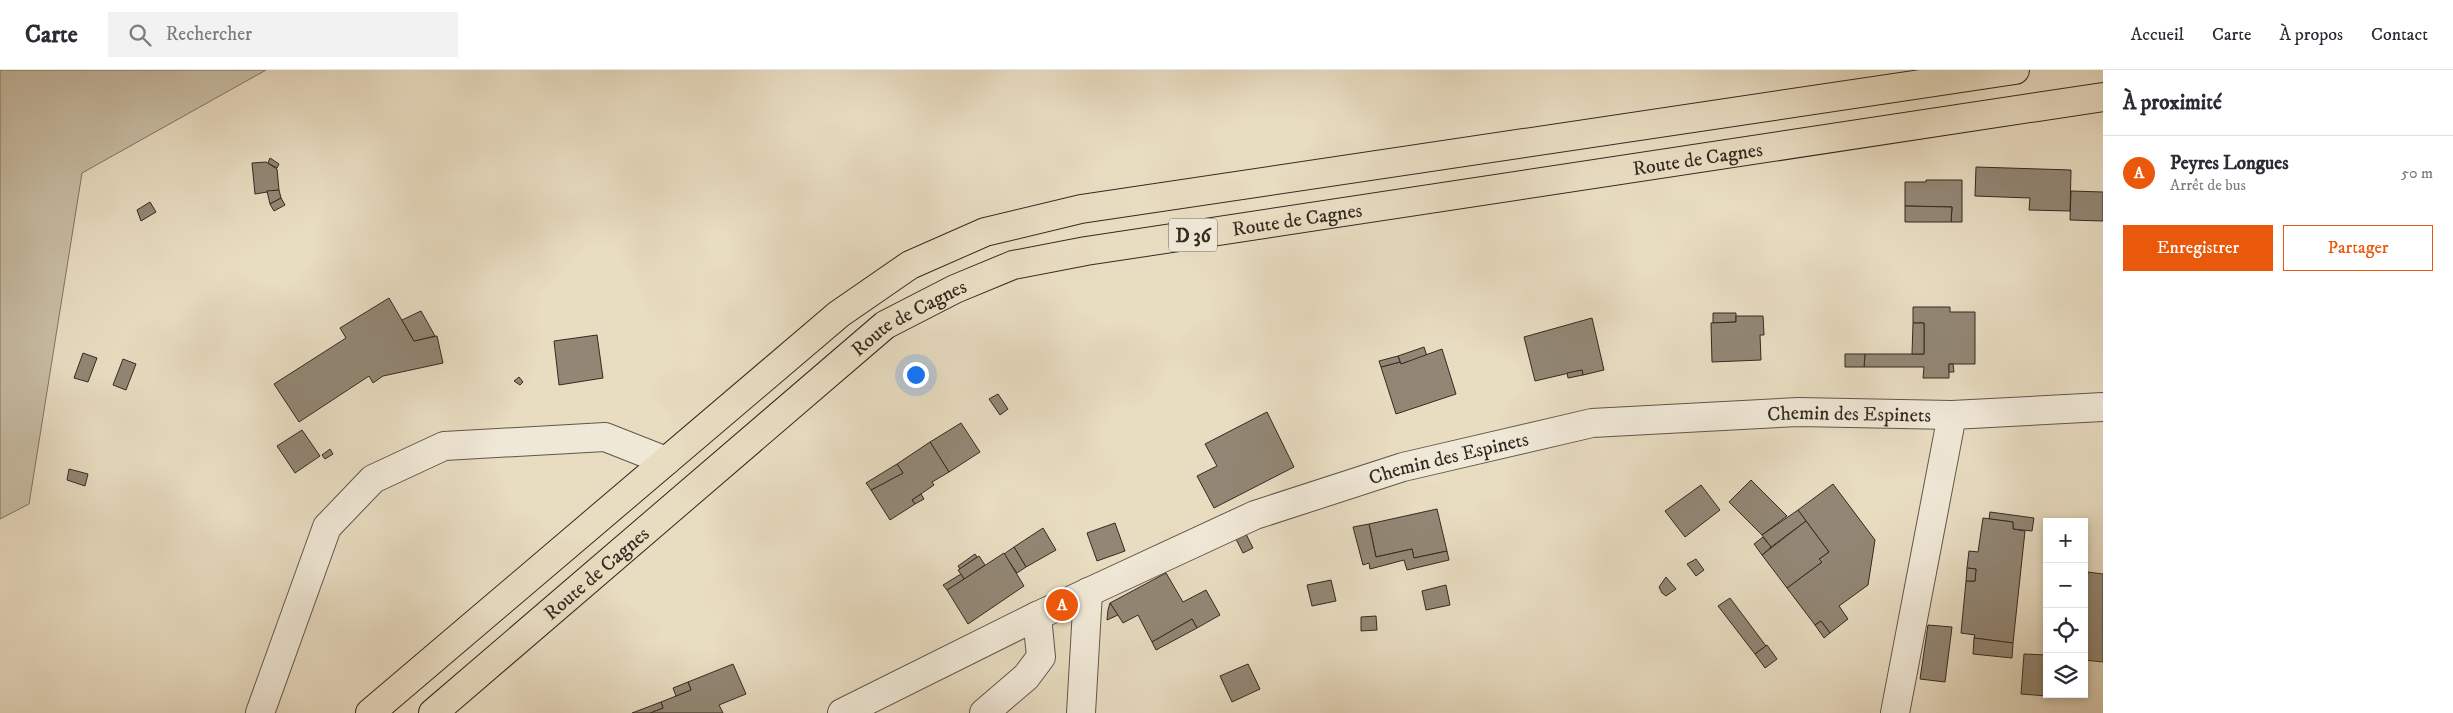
<!DOCTYPE html>
<html lang="fr">
<meta charset="utf-8">
<style>
:root{--surface:#fff;--page:#f2f2f3;--text:#2b2b33;--muted:#7c7c81;--line:#e1e1e2;--accent:#ea580c}
body{margin:0;font-family:"IM FELL DW Pica",serif;background:var(--page);color:var(--text)}
.controls{position:absolute;right:15px;bottom:15px;display:grid;overflow:hidden;border-radius:0px;box-shadow:0 2px 8px #0003}
.controls button{width:45px;height:45px;display:grid;place-items:center;padding:0;border:0;border-bottom:1px solid var(--line);background:var(--surface);color:var(--text);font:25px sans-serif}
.you{position:absolute;left:915px;top:304px;width:18px;height:18px;margin:-12px;border:4px solid #fff;border-radius:50%;background:#1a73e8;box-shadow:0 0 0 8px #1a73e833}
.badge{display:grid;place-items:center;width:32px;height:32px;border-radius:50%;background:var(--accent);color:#fff;font-size:16px;font-weight:700}
.pin{position:absolute;translate:-50% -50%;border:2px solid #fff;box-shadow:0 1px 5px #0006}
.list{margin:0;padding:0;list-style:none}
h2{display:flex;justify-content:space-between;align-items:center;height:65px;margin:0;padding:0 20px;font-size:21px}
h2 small{font-size:16px;font-weight:400;color:var(--muted)}
.list li{display:grid;grid-template-columns:32px 1fr auto;gap:15px;align-items:center;box-sizing:border-box;height:75px;padding:0 20px;border-top:1px solid var(--line)}
.list b{display:block;font-size:19px;white-space:nowrap}
.list p{margin:0;font-size:16px;white-space:nowrap;color:var(--muted)}
.list em{font-size:16px;font-style:normal;color:var(--muted)}
.actions{display:flex;gap:10px;padding:15px 20px}
.actions a{flex:1;padding:11px 0;border:1px solid var(--accent);border-radius:0px;text-align:center;font-size:18px;color:var(--accent)}
.actions .main{background:var(--accent);color:#fff}
.icon{flex:none;width:28px;height:28px;fill:none;stroke:currentColor;stroke-width:2;stroke-linecap:round;stroke-linejoin:round}
.map{position:relative;flex:none;width:2103px;height:643px;overflow:hidden}
header{display:flex;align-items:center;gap:30px;box-sizing:border-box;height:70px;padding:0 25px;background:var(--surface);border-bottom:1px solid var(--line)}
header strong{font-size:24px}
nav{display:flex;gap:28px;margin-inline-start:auto;font-size:18px}
.search{width:350px;height:45px;background:var(--page);display:flex;align-items:center;gap:12px;box-sizing:border-box;padding:0 18px;border-radius:0px;color:var(--muted);font-size:19px}
main{display:flex}
aside{flex:1;background:var(--surface)}
.map>svg:first-child{display:block}
.green{fill:#c9bea6;stroke:#7e7464}
.building{fill:#928775;stroke:#342a22}
.lines{fill:none;stroke-linecap:round;stroke-linejoin:round}
.minor-casing{stroke:#61564a;stroke-width:30}
.major-casing{stroke:#342a22;stroke-width:30}
.minor{stroke:#f0e8d7;stroke-width:28}
.major{stroke:#e8dcc1;stroke-width:28}
.labels{text-anchor:middle;stroke-width:4;stroke-linejoin:round;paint-order:stroke}
.shield{fill:#f0e8d7;stroke:#6c6358;stroke-width:1}
.shield-label{font-size:19px;font-weight:bold;fill:#342a22}
.street-label{font-size:20px;fill:#342a22;stroke:#f0e8d7}
</style>
<header>
<strong>Carte</strong>
<div class="search"><svg class="icon" aria-label="search" viewBox="0 0 24 24"><circle cx="10" cy="10" r="6"/><path d="M15 15l6 6"/></svg>Rechercher</div>
<nav><a>Accueil</a><a>Carte</a><a>À propos</a><a>Contact</a></nav>
</header>
<main>
<div class="map">
<svg width="2103" height="643" viewBox="0 0 2103 643">
<rect width="100%" height="100%" fill="#e8dcc1"/>
<filter id="stains"><feTurbulence type="fractalNoise" baseFrequency=".004" numOctaves="4"/><feColorMatrix values="0 0 0 0 .2 0 0 0 0 .09 0 0 0 0 .02 0 0 0 .5 -.17"/></filter>
<radialGradient id="worn" r=".72"><stop offset=".6" stop-color="#630" stop-opacity="0"/><stop offset="1" stop-color="#630" stop-opacity=".3"/></radialGradient>
<path class="green" d="M0,0H266L82,103L29,434L0,449Z"/>
<g class="building">
<path d="M270,88L279,94L277,98L268,93Z"/>
<path d="M266,92L277,99L279,120L255,124L252,93Z"/>
<path d="M1976,97L2071,100L2070,141L2029,140L2030,128L1975,126Z"/>
<path d="M1926,110H1962V152H1951L1952,137L1905,136V112H1926Z"/>
<path d="M279,120L281,128L270,134L267,121Z"/>
<path d="M2071,121L2103,122V151L2070,150Z"/>
<path d="M281,128L285,135L274,141L270,134Z"/>
<path d="M150,132L156,142L141,151L137,140Z"/>
<path d="M1905,136L1952,137L1951,152H1905Z"/>
<path d="M389,228L414,271L437,266L443,293L383,306L373,313L369,306L299,352L274,314L346,268L340,258Z"/>
<path d="M1913,237H1950V242H1975V294H1949V308H1923L1924,297H1864L1865,284H1924V253H1913Z"/>
<path d="M421,241L435,266L414,271L402,250Z"/>
<path d="M1713,243H1736V252L1713,253Z"/>
<path d="M1736,246H1763L1764,265H1760L1761,290L1712,292L1711,253L1736,252Z"/>
<path d="M1592,248L1604,300L1583,305L1582,300L1535,311L1524,267Z"/>
<path d="M1913,253H1924V284H1912Z"/>
<path d="M597,265L603,308L559,315L554,271Z"/>
<path d="M1424,277L1427,286L1401,294L1398,286Z"/>
<path d="M1442,279L1456,324L1396,344L1381,297L1400,292L1401,294Z"/>
<path d="M83,283L97,288L88,312L74,308Z"/>
<path d="M1845,284H1865L1864,297H1845Z"/>
<path d="M1398,286L1400,292L1381,297L1379,291Z"/>
<path d="M123,289L136,294L126,320L113,315Z"/>
<path d="M1949,294H1953L1954,302H1949Z"/>
<path d="M1582,300L1583,305L1568,308L1567,303Z"/>
<path d="M519,307L523,312L520,315L514,311Z"/>
<path d="M998,324L1008,339L1000,345L989,329Z"/>
<path d="M1267,342L1294,397L1214,438L1197,406L1217,396L1205,374Z"/>
<path d="M961,353L980,382L949,402L930,372Z"/>
<path d="M302,360L320,386L295,403L277,376Z"/>
<path d="M930,372L949,402L932,412L934,415L912,430L915,434L890,450L871,420L903,403L897,394Z"/>
<path d="M330,379L333,384L325,389L322,385Z"/>
<path d="M897,394L903,403L871,420L866,413Z"/>
<path d="M69,399L88,404L85,416L67,410Z"/>
<path d="M1751,410L1787,446L1762,465L1729,432Z"/>
<path d="M1833,414L1875,470L1868,515L1839,536L1848,549L1830,563L1821,551L1815,555L1787,518L1822,492L1819,489L1829,482L1798,440Z"/>
<path d="M1701,415L1720,440L1685,467L1665,441Z"/>
<path d="M921,424L924,429L915,434L912,430Z"/>
<path d="M1437,439L1447,481L1414,488L1412,479L1376,487L1369,454Z"/>
<path d="M1798,440L1806,451L1771,477L1762,465Z"/>
<path d="M1990,442L2034,448L2032,461L2013,459V452L1989,449Z"/>
<path d="M1983,448L2013,452V459L2025,461L2013,573L1974,568L1975,565L1961,563L1966,511H1975L1976,499L1967,498L1969,481L1978,482Z"/>
<path d="M1806,451L1829,482L1819,489L1822,492L1787,518L1762,485Z"/>
<path d="M1115,453L1125,481L1097,491L1087,463Z"/>
<path d="M1369,454L1376,487L1412,479L1414,488L1447,481L1449,490L1407,500L1404,490L1370,499L1369,493L1363,495L1353,457Z"/>
<path d="M1043,458L1056,480L1026,497L1014,477Z"/>
<path d="M1244,460L1253,478L1243,483L1234,465Z"/>
<path d="M1763,467L1771,477L1762,485L1754,474Z"/>
<path d="M1014,477L1026,497L1017,503L1004,484Z"/>
<path d="M1004,483L1024,516L968,554L947,520Z"/>
<path d="M975,484L977,487L960,499L958,496Z"/>
<path d="M979,486L985,495L964,509L958,500Z"/>
<path d="M1696,489L1704,500L1696,506L1687,494Z"/>
<path d="M1967,498L1976,499L1975,511H1966Z"/>
<path d="M2088,502L2103,504V592L2084,590V545Z"/>
<path d="M1166,503L1183,532L1206,520L1220,545L1197,558L1192,549L1152,572L1138,545L1123,553L1110,533Z"/>
<path d="M961,504L964,509L947,520L943,515Z"/>
<path d="M1666,507L1676,519L1666,526L1662,523L1659,517Z"/>
<path d="M1331,510L1336,531L1312,536L1307,515Z"/>
<path d="M1446,515L1450,535L1426,540L1422,521Z"/>
<path d="M1730,528L1766,576L1755,584L1718,536Z"/>
<path d="M1110,533L1118,545L1107,550L1108,540Z"/>
<path d="M1376,546L1377,560L1361,561V547Z"/>
<path d="M1192,549L1197,558L1156,580L1152,572Z"/>
<path d="M1821,551L1830,563L1824,568L1815,555Z"/>
<path d="M1928,555L1952,557L1945,612L1920,609Z"/>
<path d="M1974,568L2013,573L2012,588L1973,584Z"/>
<path d="M1767,575L1777,589L1765,598L1755,584Z"/>
<path d="M2024,584L2047,585V626L2021,624Z"/>
<path d="M733,594L746,624L719,635L723,643H650L663,638L661,632L691,620L688,612Z"/>
<path d="M1248,594L1260,619L1232,632L1220,606Z"/>
<path d="M688,612L691,620L676,626L673,618Z"/>
<path d="M661,632L663,638L650,643H632Z"/>
</g>
<g class="lines">
<g class="minor-casing">
<g id="minor">
<path d="M260,643L327,457L373,409L444,376L605,367L666,391"/>
<path id="s1" d="M842,643L1037,546L1255,445L1403,397L1592,353L1798,342L1952,345L2103,337"/>
<path d="M984,643L1026,607L1041,587L1037,546"/>
<path d="M1081,643L1088,522"/>
<path d="M1895,643L1952,345"/>
</g>
</g>
<g class="major-casing">
<g id="major">
<path d="M370,643L839,244L910,195L985,162L1081,139L2015,0"/>
<path id="s2" d="M433,643L885,255L955,219L1013,195L1086,181L2103,27"/>
</g>
</g>
<use href="#minor" class="minor"/>
<use href="#major" class="major"/>
</g>
<g class="labels">
<rect class="shield" x="1169" y="148.5" width="48" height="33" rx="4"/>
<g class="shield-label">
<text x="1193" y="172">D 36</text>
</g>
<g class="street-label">
<text dy="7" stroke="none"><textPath href="#s2" startOffset="1430">Route de Cagnes</textPath></text>
<text dy="7" stroke="none"><textPath href="#s2" startOffset="1025">Route de Cagnes</textPath></text>
<text dy="7" stroke="none"><textPath href="#s2" startOffset="620">Route de Cagnes</textPath></text>
<text dy="7" stroke="none"><textPath href="#s1" startOffset="1065">Chemin des Espinets</textPath></text>
<text dy="7" stroke="none"><textPath href="#s1" startOffset="660">Chemin des Espinets</textPath></text>
<text dy="7" stroke="none"><textPath href="#s2" startOffset="215">Route de Cagnes</textPath></text>
</g>
</g>
<rect width="100%" height="100%" filter="url(#stains)"/>
<rect width="100%" height="100%" fill="url(#worn)"/>
</svg>
<div class="controls">
<button>+</button>
<button>−</button>
<button><svg class="icon" aria-label="locate" viewBox="0 0 24 24"><circle cx="12" cy="12" r="6"/><path d="M12 2v4M12 18v4M2 12h4M18 12h4"/></svg></button>
<button><svg class="icon" aria-label="layers" viewBox="0 0 24 24"><path d="M12 4l9 5-9 5-9-5zM3 14l9 5 9-5"/></svg></button>
</div>
<div class="you"></div>
<div class="pin badge" style="left:1062px;top:535px">A</div>
</div>
<aside>
<h2>À proximité<small></small></h2>
<ul class="list">
<li><span class="badge">A</span><div><b>Peyres Longues</b><p>Arrêt de bus</p></div><em>50 m</em></li>
</ul>
<div class="actions"><a class="main">Enregistrer</a><a>Partager</a></div>
</aside>
</main>
